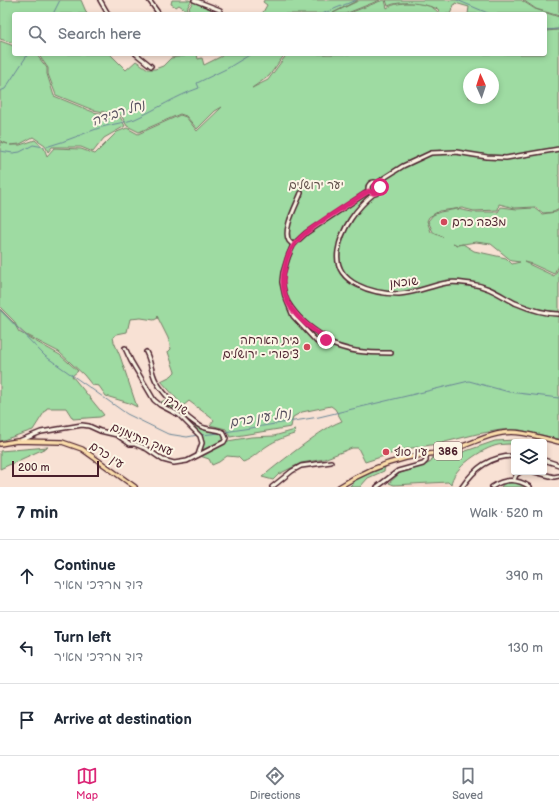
<!DOCTYPE html>
<meta charset="utf-8">
<style>
:root{--surface:#fff;--page:#f2f2f3;--text:#1f2937;--muted:#747a83;--line:#e0e1e3;--accent:#db2777}
body{margin:0;font-family:"Balsamiq Sans","Playpen Sans Hebrew",sans-serif;background:var(--page);color:var(--text)}
.controls{position:absolute;right:12px;bottom:12px;display:grid;overflow:hidden;border-radius:4px;box-shadow:0 2px 6px #0003}
.controls button{width:36px;height:36px;display:grid;place-items:center;padding:0;border:0;border-bottom:1px solid var(--line);background:var(--surface);color:var(--text);font:20px sans-serif}
.compass{position:absolute;left:463px;top:68px;width:36px;height:36px;border-radius:50%;background:var(--surface);box-shadow:0 2px 6px #0003;rotate:357deg}
.scale{position:absolute;left:12px;bottom:10px;width:87px;box-sizing:border-box;padding-left:4px;border:2px solid #4a1f2b;border-top:0;font-size:11px;line-height:14px;white-space:nowrap;color:#4a1f2b;-webkit-text-stroke:3px #fcf5e5;paint-order:stroke}
.stop{position:absolute;width:12px;height:12px;margin:-9px;border:3px solid #db2777;border-radius:50%;background:#fff}
.stop.end{background:#db2777;border-color:#fff;box-shadow:0 1px 4px #0008}
.list{margin:0;padding:0;list-style:none}
h2{display:flex;justify-content:space-between;align-items:center;height:52px;margin:0;padding:0 16px;font-size:17px}
h2 small{font-size:13px;font-weight:400;color:var(--muted)}
.list li{display:grid;grid-template-columns:26px 1fr auto;gap:12px;align-items:center;box-sizing:border-box;height:72px;padding:0 16px;border-top:1px solid var(--line)}
.list b{display:block;font-size:15px;white-space:nowrap}
.list p{margin:0;font-size:13px;white-space:nowrap;color:var(--muted)}
.list em{font-size:13px;font-style:normal;color:var(--muted)}
.icon{flex:none;width:22px;height:22px;fill:none;stroke:currentColor;stroke-width:2;stroke-linecap:round;stroke-linejoin:round}
.map{position:relative;flex:none;width:559px;height:487px;overflow:hidden}
.search{position:absolute;background:var(--surface);box-shadow:0 2px 6px #0003;left:12px;right:12px;top:12px;height:44px;display:flex;align-items:center;gap:10px;box-sizing:border-box;padding:0 14px;border-radius:4px;color:var(--muted);font-size:15px}
.sheet{height:268px;background:var(--surface)}
nav{display:flex;justify-content:space-around;align-items:center;box-sizing:border-box;height:56px;border-top:1px solid var(--line);background:var(--surface);font-size:11px;color:var(--muted)}
nav a{display:grid;justify-items:center;gap:2px}
nav .on{color:var(--accent)}
.map>svg:first-child{display:block}
.built{fill:#f5d3c8}
.green{fill:#9edba2;stroke:#747d66;fill-rule:evenodd}
.lines{fill:none;stroke-linecap:round;stroke-linejoin:round}
.stream{stroke:#6a8697;stroke-width:1}
.minor-casing{stroke:#4a1f2b;stroke-width:6}
.major-casing{stroke:#4a1f2b;stroke-width:6}
.minor{stroke:#fcf5e5;stroke-width:3}
.major{stroke:#fbddab;stroke-width:3.5}
.route{stroke:#db2777;stroke-width:5}
.poi-dot{fill:#d1495b;stroke:#fcf5e5;stroke-width:1.5}
.labels{text-anchor:middle;stroke-width:4;stroke-linejoin:round;paint-order:stroke}
.shield{fill:#fcf5e5;stroke:#7f5f63;stroke-width:1}
.shield-label{font-size:11px;font-weight:bold;fill:#4a1f2b}
.park-label{font-size:12px;fill:#5f4e49;stroke:#fcf5e5}
.poi-label{font-size:12px;fill:#4a1f2b;stroke:#fcf5e5;text-anchor:start}
.street-label{font-size:12px;fill:#4a1f2b;stroke:#fcf5e5}
.water-label{font-size:13px;font-style:italic;fill:#5a5361;stroke:#fcf5e5}
</style>
<div class="map">
<svg width="559" height="487" viewBox="0 0 559 487">
<rect width="100%" height="100%" fill="#f8e1d4"/>
<filter id="ink" filterUnits="userSpaceOnUse"><feTurbulence type="fractalNoise" baseFrequency=".025" numOctaves="2"/><feDisplacementMap in="SourceGraphic" scale="8" xChannelSelector="R" yChannelSelector="G"/><feConvolveMatrix kernelMatrix="1 2 1 2 8 2 1 2 1" color-interpolation-filters="sRGB"/></filter>
<g filter="url(#ink)">
<path class="built" d="M447,483L450,487H397V486Z"/>
<g class="green">
<path d="M0,0H81L87,14H14V43L0,39Z"/>
<path d="M172,0H189L191,1L186,10L179,5L176,7L171,4Z"/>
<path d="M264,0H358L333,13L360,0H380L345,14H262L267,5L263,2Z"/>
<path d="M383,0H385L387,8C398,0 433,1 439,14H347Z"/>
<path d="M386,0H521L535,9L559,17V29L545,30V14H468L469,7L455,3L450,14H440L438,9L435,8C422,3 400,0 388,6Z"/>
<path d="M523,0H559V16L536,9Z"/>
<path d="M193,2L211,9L208,14H199L187,11Z"/>
<path d="M559,30V209L554,212L543,213L535,207L515,208L499,204L498,210L474,211L462,208L439,211L429,217L427,221L431,232L443,237L433,232L428,221L433,215L440,212L457,209L472,212H498L501,207L517,209L534,208L542,214L556,212L559,210V263L554,274L532,264L524,262L554,276L559,267V439L520,430H501L477,434L437,444L406,449L365,462L358,448H352L324,459L301,463L279,474L273,480L262,477C274,467 287,457 299,448C313,438 326,427 342,421L335,409L331,406L302,412L293,417L291,427L230,437L226,429L210,425L214,420L189,401L183,406L161,381L171,376L175,372L168,352L171,349L168,338L157,316L158,318L154,320L141,318L130,319L127,332L117,334L113,337L114,342L120,356L137,407L129,403L106,396L99,386L92,385L84,375L59,352L26,335L17,327L14,321L0,307V142L8,144L0,141V41L14,46V54H36L47,68V74L54,96L93,112L120,117L125,126L104,138L93,152L81,147H52L48,152L45,145L33,137L20,144L10,145H20L35,140L44,148L47,156L54,148L81,149L95,154L117,132L127,128L138,134L180,115L186,117L197,131L222,107L215,111L197,129L186,116L180,114L139,132L127,126L121,115L93,110L56,95L48,74V68L38,54H110L126,70L136,61L148,69H155L163,66L171,58L185,56V54H197L198,59L202,58L204,65L222,56L224,54H285L269,76L252,88L268,80L287,54H545V31ZM469,74H493V98H469ZM476,242L491,244L512,261L520,262L512,264L506,258L474,251L463,244L457,245L453,243L457,245Z"/>
<path d="M0,309L14,323L19,332L60,355L78,371L72,376L104,415L100,417L73,419L66,408H47L33,430L0,441Z"/>
<path d="M167,399C178,409 189,424 203,429C211,432 221,429 224,439L222,441L202,452L203,443L201,435L179,414L163,405L161,402Z"/>
<path d="M295,430L294,434C285,437 276,440 267,446C259,451 252,459 243,462L238,457L227,456L219,462L212,465L209,459L200,456L228,441L251,437L274,436Z"/>
<path d="M516,440L535,442H514V444C509,444 503,444 498,445C483,448 452,468 451,485L448,482L394,485L389,483L400,473L427,464L431,462L433,457L463,452L495,441Z"/>
<path d="M48,447L0,469V451Z"/>
<path d="M385,467L384,471L368,478L360,487H349L353,483V481Z"/>
<path d="M513,482L519,483L528,487H501L504,483Z"/>
</g>
<g class="lines">
<g class="stream">
<path d="M457,0L490,14"/>
<path d="M53,14L60,0"/>
<path d="M322,14L356,0"/>
<path d="M545,30L559,29"/>
<path d="M0,91L5,89L28,54"/>
<path d="M0,151L13,153L20,152L33,145L44,147L49,146C67,141 84,133 102,127C112,124 124,123 135,119C157,109 176,96 199,88L197,83L228,68L251,54"/>
<path d="M0,310L45,356L127,414L168,434L187,437L198,435"/>
<path d="M225,432L319,417L469,381L509,392L559,398"/>
<path d="M201,435L220,433"/>
</g>
<g class="minor-casing">
<g id="minor">
<path d="M100,0L108,14"/>
<path d="M149,0L159,14"/>
<path d="M194,0L220,10"/>
<path d="M136,54L151,66"/>
<circle cx="374" cy="188" r="6"/>
<path d="M378,183L384,178L403,166L431,153L456,152L487,157L506,158L559,149"/>
<path d="M375,193C357,207 341,229 338,251C333,284 374,294 399,294C416,293 430,286 446,283C454,281 463,283 471,284C488,286 500,295 515,303C529,309 544,314 559,314"/>
<path d="M293,245C292,244 290,242 289,241C282,230 297,204 301,193"/>
<path d="M287,301C297,318 310,328 326,338L324,342L320,344L316,341L293,316L285,296L282,282L283,273L288,257L293,245L306,233L369,191"/>
<path d="M325,341C348,352 365,353 391,353"/>
<path d="M125,348L131,361L154,400L160,405L179,415L200,436L202,443L198,455"/>
<path d="M19,441L41,432L82,425L89,426L100,431L117,435L130,444H135L147,449L163,460L174,463L187,461L224,442L226,438L223,432C216,429 207,430 200,426C187,419 163,394 156,381C151,372 151,361 146,352"/>
<path d="M544,460L559,465"/>
<path d="M535,472L554,477L559,476"/>
<path d="M514,480L516,475L520,472"/>
<path d="M272,487L292,471L301,466L331,462"/>
<path d="M377,487L398,471L423,464L426,461V455"/>
<path d="M462,487C475,468 490,456 514,456"/>
<path d="M492,487C505,478 518,479 530,487"/>
</g>
</g>
<g class="major-casing">
<g id="major">
<path d="M0,444L17,441L62,442L82,449L135,487"/>
<path d="M339,487C359,474 382,464 406,458C423,454 440,454 456,448C472,444 486,435 502,433C522,430 540,438 559,442"/>
</g>
</g>
<use href="#minor" class="minor"/>
<use href="#major" class="major"/>
</g>
</g>
<g class="lines" filter="url(#ink)">
<path class="route" d="M326,340V338C299,322 276,301 285,267C287,255 292,246 300,238C308,230 317,225 325,219C339,210 354,200 369,191L373,193C377,194 380,191 380,187"/>
</g>
<g class="poi-dot">
<circle cx="444" cy="222" r="4"/>
<circle cx="307" cy="347" r="4"/>
<circle cx="386" cy="452" r="4"/>
</g>
<g class="labels">
<rect class="shield" x="434" y="442" width="28" height="18" rx="3"/>
<g class="shield-label">
<text x="448" y="455">386</text>
</g>
<g class="park-label">
<text x="316" y="189">יער ירושלים</text>
</g>
<g class="poi-label">
<text x="452" y="226">מצפה כרם</text>
<text x="299" y="344" text-anchor="end">בית הארחה<tspan x="299" dy="14">ציפורי - ירושלים</tspan></text>
<text x="394" y="456">עין סוף</text>
</g>
<g class="street-label">
<text transform="translate(404 282) rotate(-5)" y="4">שוכמן</text>
<text transform="translate(177 405) rotate(35)" y="4">שורק</text>
<text transform="translate(142 439) rotate(23)" y="4">עמק התימנים</text>
<text transform="translate(107 455) rotate(34)" y="4">עין כרם</text>
</g>
<g class="water-label">
<text transform="translate(118 112) rotate(-19)" y="5">נחל רבידה</text>
<text transform="translate(260 417) rotate(-9)" y="5">נחל עין כרם</text>
</g>
</g>
</svg>
<div class="controls">
<button><svg class="icon" aria-label="layers" viewBox="0 0 24 24"><path d="M12 4l9 5-9 5-9-5zM3 14l9 5 9-5"/></svg></button>
</div>
<svg class="compass" viewBox="-18 -18 36 36"><path d="M0-13l5 13h-10z" fill="#e53935"/><path d="M0 13l5-13h-10z" fill="#747a83"/></svg>
<div class="scale">200 m</div>
<div class="stop" style="left:380px;top:187px"></div>
<div class="stop end" style="left:326px;top:340px"></div>
<div class="search"><svg class="icon" aria-label="search" viewBox="0 0 24 24"><circle cx="10" cy="10" r="6"/><path d="M15 15l6 6"/></svg>Search here</div>
</div>
<section class="sheet">
<h2>7 min<small>Walk · 520 m</small></h2>
<ul class="list">
<li><svg class="icon" aria-label="ahead" viewBox="0 0 24 24"><path d="M12 20V5M6 11l6-6 6 6"/></svg><div><b>Continue</b><p>דוד מרדכי מאיר</p></div><em>390 m</em></li>
<li><svg class="icon" aria-label="left" viewBox="0 0 24 24"><path d="M17 20v-9H6M10 6l-5 5 5 5"/></svg><div><b>Turn left</b><p>דוד מרדכי מאיר</p></div><em>130 m</em></li>
<li><svg class="icon" aria-label="arrive" viewBox="0 0 24 24"><path d="M6 21V4h12l-3 4 3 4H6"/></svg><div><b>Arrive at destination</b></div></li>
</ul>
</section>
<nav>
<a class="on"><svg class="icon" aria-label="map" viewBox="0 0 24 24"><path d="M3 6l6-2 6 2 6-2v14l-6 2-6-2-6 2zM9 4v14M15 6v14"/></svg>Map</a>
<a><svg class="icon" aria-label="directions" viewBox="0 0 24 24"><path d="M12 3l9 9-9 9-9-9zM9 14v-3h6M13 9l2 2-2 2"/></svg>Directions</a>
<a><svg class="icon" aria-label="saved" viewBox="0 0 24 24"><path d="M7 4h10v16l-5-4-5 4z"/></svg>Saved</a>
</nav>
